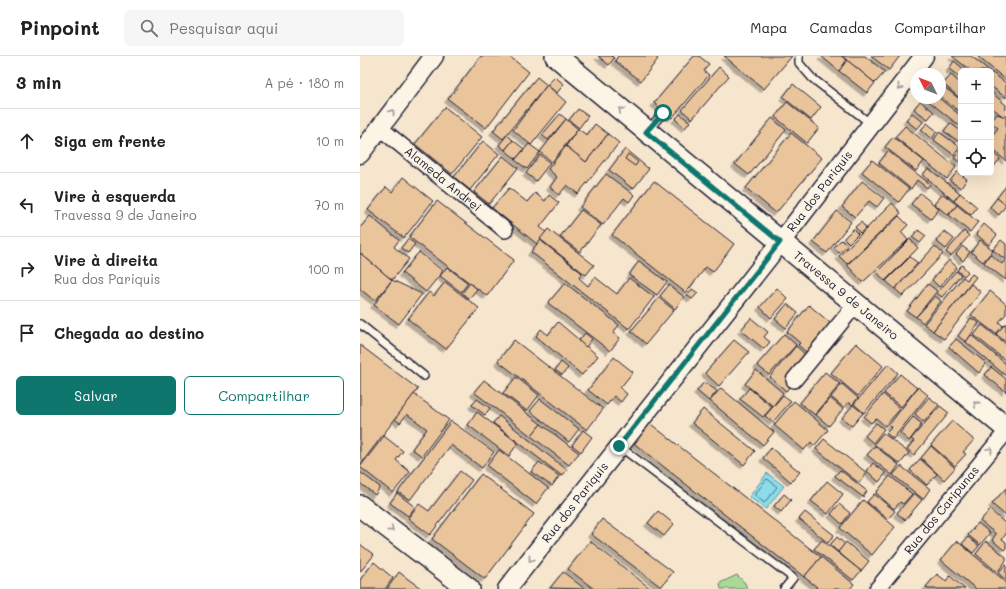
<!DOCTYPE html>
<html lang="pt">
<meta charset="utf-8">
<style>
:root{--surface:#fff;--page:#f6f6f6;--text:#202124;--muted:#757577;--line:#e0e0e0;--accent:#0f766e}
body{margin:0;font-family:Mali,sans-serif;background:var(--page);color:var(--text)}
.controls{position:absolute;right:12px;top:12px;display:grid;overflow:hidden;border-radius:6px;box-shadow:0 4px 16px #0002}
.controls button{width:36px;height:36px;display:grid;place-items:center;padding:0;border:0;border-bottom:1px solid var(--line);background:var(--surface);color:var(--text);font:20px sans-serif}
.compass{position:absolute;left:550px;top:12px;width:36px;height:36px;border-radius:50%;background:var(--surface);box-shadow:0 4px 16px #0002;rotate:312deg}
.stop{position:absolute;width:12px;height:12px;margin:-9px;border:3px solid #0f766e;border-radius:50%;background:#fff}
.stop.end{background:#0f766e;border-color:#fff;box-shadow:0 1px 4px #0008}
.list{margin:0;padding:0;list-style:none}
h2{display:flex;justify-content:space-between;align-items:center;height:52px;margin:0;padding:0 16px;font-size:17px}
h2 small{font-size:13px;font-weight:400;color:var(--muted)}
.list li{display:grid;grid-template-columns:26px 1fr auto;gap:12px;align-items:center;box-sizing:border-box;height:64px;padding:0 16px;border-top:1px solid var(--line)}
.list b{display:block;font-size:15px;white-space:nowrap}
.list p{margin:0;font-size:13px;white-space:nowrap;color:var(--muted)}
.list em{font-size:13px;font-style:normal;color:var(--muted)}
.actions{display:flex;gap:8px;padding:12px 16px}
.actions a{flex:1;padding:9px 0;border:1px solid var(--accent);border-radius:6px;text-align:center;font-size:14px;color:var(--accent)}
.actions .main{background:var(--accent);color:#fff}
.icon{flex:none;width:22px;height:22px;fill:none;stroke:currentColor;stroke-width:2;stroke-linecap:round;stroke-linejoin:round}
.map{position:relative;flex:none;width:646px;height:533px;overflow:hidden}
header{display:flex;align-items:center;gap:24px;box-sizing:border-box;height:56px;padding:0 20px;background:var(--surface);border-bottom:1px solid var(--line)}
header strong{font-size:19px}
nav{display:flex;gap:22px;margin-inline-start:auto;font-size:14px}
.search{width:280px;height:36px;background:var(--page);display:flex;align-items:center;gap:10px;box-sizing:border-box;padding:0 14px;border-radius:6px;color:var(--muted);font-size:15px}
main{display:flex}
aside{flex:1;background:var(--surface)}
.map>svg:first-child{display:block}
.green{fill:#aad897;stroke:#667d69}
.water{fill:#8cdce9;stroke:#6292a3}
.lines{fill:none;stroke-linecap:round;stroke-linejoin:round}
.shore{stroke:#4c6c81;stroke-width:1}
.building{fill:#eac49a;stroke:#22223b;filter:url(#shadow)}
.service-casing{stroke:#22223b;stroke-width:10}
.minor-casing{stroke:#22223b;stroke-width:18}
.tertiary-casing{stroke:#22223b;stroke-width:21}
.secondary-casing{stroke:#22223b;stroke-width:24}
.service{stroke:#fcf5e5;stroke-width:7}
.minor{stroke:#fcf5e5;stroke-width:15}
.tertiary{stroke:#fcf5e5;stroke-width:18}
.secondary{stroke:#fcf5e5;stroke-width:21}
.oneway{stroke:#9a9698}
.route{stroke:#0f766e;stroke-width:5}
.labels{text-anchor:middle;stroke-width:3;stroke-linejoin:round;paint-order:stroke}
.street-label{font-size:12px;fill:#22223b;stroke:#fcf5e5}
</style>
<header>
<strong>Pinpoint</strong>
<div class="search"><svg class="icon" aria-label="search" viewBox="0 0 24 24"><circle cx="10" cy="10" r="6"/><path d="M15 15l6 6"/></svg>Pesquisar aqui</div>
<nav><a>Mapa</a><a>Camadas</a><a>Compartilhar</a></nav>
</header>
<main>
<aside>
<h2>3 min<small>A pé · 180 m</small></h2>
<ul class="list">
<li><svg class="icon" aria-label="ahead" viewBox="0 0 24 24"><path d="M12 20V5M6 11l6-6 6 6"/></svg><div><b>Siga em frente</b></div><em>10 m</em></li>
<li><svg class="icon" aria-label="left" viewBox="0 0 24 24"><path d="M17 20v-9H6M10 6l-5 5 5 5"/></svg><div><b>Vire à esquerda</b><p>Travessa 9 de Janeiro</p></div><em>70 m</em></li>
<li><svg class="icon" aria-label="right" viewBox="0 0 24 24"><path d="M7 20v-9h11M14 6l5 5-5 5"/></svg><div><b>Vire à direita</b><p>Rua dos Pariquis</p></div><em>100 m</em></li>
<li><svg class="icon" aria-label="arrive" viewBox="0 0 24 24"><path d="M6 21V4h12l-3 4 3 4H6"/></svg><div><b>Chegada ao destino</b></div></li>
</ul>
<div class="actions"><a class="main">Salvar</a><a>Compartilhar</a></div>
</aside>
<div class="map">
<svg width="646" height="533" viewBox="0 0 646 533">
<defs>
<filter id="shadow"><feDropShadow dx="-3.5" dy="3.5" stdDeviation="0" flood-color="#0004"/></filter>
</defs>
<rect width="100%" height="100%" fill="#f7e6ce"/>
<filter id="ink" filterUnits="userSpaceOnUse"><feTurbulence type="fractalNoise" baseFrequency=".025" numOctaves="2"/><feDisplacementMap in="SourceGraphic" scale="8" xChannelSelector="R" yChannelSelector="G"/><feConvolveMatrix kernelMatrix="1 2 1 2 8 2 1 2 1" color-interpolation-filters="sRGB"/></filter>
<g filter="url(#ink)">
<path class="green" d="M377,519L385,527L387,533H361L360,527Z"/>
<path class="water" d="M407,417L424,430L406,453L389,441Z"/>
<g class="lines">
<path class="shore" d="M407,423L409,424L417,431L404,447L395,439Z"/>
</g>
<g class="building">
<path d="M121,0H149L169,16L126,72L88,43Z"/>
<path d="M238,0H252L254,2L249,9Z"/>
<path d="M258,0H294L298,3L281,25L255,5Z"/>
<path d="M334,0H339L349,8L344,15L349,19L312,62L294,47Z"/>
<path d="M364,0H432L404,33Z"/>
<path d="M461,0H481L487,4L479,15Z"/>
<path d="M482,0H505L525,16L515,27Z"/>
<path d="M511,0H540L529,14Z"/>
<path d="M592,0H611L630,15H611Z"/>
<path d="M617,0H646V24Z"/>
<path d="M487,4L515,27L507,37L479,15Z"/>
<path d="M594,5L606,15H601V22L589,13Z"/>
<path d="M359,11L369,20L332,63L322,54Z"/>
<path d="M631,16L646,27V42L631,30Z"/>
<path d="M591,19L601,28V43L583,28Z"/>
<path d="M177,21L187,29L143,83L133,75Z"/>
<path d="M195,21L204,28L197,37L187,29Z"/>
<path d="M433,28L461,51L451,64L423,41Z"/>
<path d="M580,28L601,44V57L580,40Z"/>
<path d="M187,29L206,46L171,89L153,74Z"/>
<path d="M631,36L646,49L645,62L631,51Z"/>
<path d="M567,42H579L601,60V71L566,43Z"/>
<path d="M560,45L574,56L568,63L554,53Z"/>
<path d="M427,46L459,72L447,87L415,61Z"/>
<path d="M85,51L122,81L92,118L55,88Z"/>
<path d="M218,53L228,60L219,72L209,64Z"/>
<path d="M552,57L563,66L557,73L546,64Z"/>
<path d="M200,58L206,63L188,84L182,79Z"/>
<path d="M320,58L330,66L325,72L315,63Z"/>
<path d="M637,58L646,61V105L631,92V81L638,72L631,66Z"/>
<path d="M412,62L426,74L389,119L375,108Z"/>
<path d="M206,63L218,73L192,106L180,96Z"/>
<path d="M567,67L577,75L572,83L561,74Z"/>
<path d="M590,67L601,75V82L598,85L584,75Z"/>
<path d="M235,68L248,78L226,106L206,90L218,73L227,79Z"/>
<path d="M545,70L596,111L587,123L535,81Z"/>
<path d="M579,76L600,91L594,99L574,84Z"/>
<path d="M431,77L462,102L416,157L386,132Z"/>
<path d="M248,78L259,87L218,138L207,129L199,139L190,131L197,121L188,113L206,90L226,106Z"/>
<path d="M147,79L153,84L145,94L139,89Z"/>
<path d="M533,81L564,105L556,115L525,91Z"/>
<path d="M153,84L164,93L156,103L145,94Z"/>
<path d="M123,85L139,98L110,134L94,121Z"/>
<path d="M169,88L180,96L167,113L155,104Z"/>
<path d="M265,93L289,113L273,133L249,114Z"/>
<path d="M528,95L570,128L567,132L557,124L551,133L519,107Z"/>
<path d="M600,95L601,96V107L594,102Z"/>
<path d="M631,95L640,103L631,114Z"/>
<path d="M268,98L278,106L275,110L265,103Z"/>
<path d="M180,99L190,107L176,125L166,117Z"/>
<path d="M143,100L158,112L129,148L114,136Z"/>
<path d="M512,104L549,133L539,146L502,116Z"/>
<path d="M568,112L600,137L594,145L563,119Z"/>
<path d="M597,116L607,123L601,132L590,125Z"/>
<path d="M246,118L274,139L269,146L264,142L243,169L220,151Z"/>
<path d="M43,121L73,145L44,182L8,154L26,131L32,136Z"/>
<path d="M294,125L374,188L353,216L346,211L326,237L252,179Z"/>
<path d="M502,125L524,142L517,151L509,145L495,161L482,151Z"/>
<path d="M646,130V149L637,142Z"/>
<path d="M149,132L167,146L175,137L185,145L189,139L199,147L180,171L186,176L177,188L132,152Z"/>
<path d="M560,137L579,153L571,163L551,148Z"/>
<path d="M600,137L617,151L611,159L594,145Z"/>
<path d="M583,138L597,149L588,159L574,148Z"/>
<path d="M637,142L646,149L639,159L630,151Z"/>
<path d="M77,145L154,204L127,240L49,181Z"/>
<path d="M532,147L541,157L487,208L479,200Z"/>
<path d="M597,149L618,166L610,176L589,159Z"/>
<path d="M221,154L241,169L220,196L200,181Z"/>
<path d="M477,155L491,166L467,197L453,186Z"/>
<path d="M10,160L39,184L34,191L49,203L32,224L0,197V172Z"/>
<path d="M539,160L548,169L541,176L548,184L503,226L487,209Z"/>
<path d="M501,166L506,172L500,177L495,171Z"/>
<path d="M624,168L637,179L629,189L616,178Z"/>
<path d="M188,173L234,209L226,219L180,183Z"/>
<path d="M493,173L498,178L489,187L484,182Z"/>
<path d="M558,174L566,180L560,187L552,181Z"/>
<path d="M584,175L594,183L586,193L576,185Z"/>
<path d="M604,175L609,180L591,200L586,196Z"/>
<path d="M48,183L55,188L48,197L41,192Z"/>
<path d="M550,183L558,192L525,225L517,216Z"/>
<path d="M180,184L222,217L219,222L228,230L235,221L257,238L269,222L294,241L269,273L171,196Z"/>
<path d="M481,184L487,190L479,197L474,191Z"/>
<path d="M620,184L633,194L623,206L611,196Z"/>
<path d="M641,184L646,188V204L633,194Z"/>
<path d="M575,190L583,198L543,240L535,233Z"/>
<path d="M602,190L610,196L603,205L596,198Z"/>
<path d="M59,196L83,215L66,236L42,217Z"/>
<path d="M0,197L32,224L15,245L0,233Z"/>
<path d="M630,198L642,208L645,204L646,205V224L624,207Z"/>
<path d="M550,201L558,207L535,233L526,225Z"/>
<path d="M589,204L597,211L579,231L572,224Z"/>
<path d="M279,205L307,226L297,239L269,219Z"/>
<path d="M602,209L608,216L604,220L597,214Z"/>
<path d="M87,211L108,227L101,236L80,220Z"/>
<path d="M596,215L601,219L582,241L577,237Z"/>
<path d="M612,218L616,221L573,275L564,268L603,221L607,224Z"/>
<path d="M32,224L62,238L39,268L14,249Z"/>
<path d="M85,226L119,252L86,293L48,263L69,236L74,240Z"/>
<path d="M110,227L117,233L109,243L102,237Z"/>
<path d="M205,227L259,269L253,277L260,282L250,295L188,247Z"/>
<path d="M568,228L577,235L556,261L547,255Z"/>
<path d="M611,228L621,236L584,283L573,275Z"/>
<path d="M309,229L324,241L315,253L300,240Z"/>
<path d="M417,232L428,243L411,262L400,251Z"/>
<path d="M332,233L338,237L332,243L327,239Z"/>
<path d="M630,235L646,248V258L639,266L643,270L636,278L611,259Z"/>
<path d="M575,240L581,245L563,267L556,261Z"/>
<path d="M299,242L314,254L286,288L271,275Z"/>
<path d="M427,248L438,257L426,272L415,263Z"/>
<path d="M449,249L475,271L451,300L438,289L440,287L427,276Z"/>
<path d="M391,262L408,276L404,281L410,286L404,293L381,274Z"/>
<path d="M611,262L619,267L606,286L598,280Z"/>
<path d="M198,266L238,300L222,319L176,280L181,273L188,279Z"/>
<path d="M645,268H646V286L636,278Z"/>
<path d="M622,269L646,288V305L614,279Z"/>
<path d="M225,277L232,283L226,291L219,285Z"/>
<path d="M424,278L436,289L409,319L397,309Z"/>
<path d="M611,279L646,308V320L606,286Z"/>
<path d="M596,283L626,307L619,317L589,291Z"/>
<path d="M154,284L243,353L227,374L138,305Z"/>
<path d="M374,284L389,296L359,330L345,317Z"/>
<path d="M496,287L523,310L498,340L471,317Z"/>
<path d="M0,289L58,333L0,409Z"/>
<path d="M436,290L449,302L433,327L426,335L410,321Z"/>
<path d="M254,301L273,316L260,332L267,338L261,346L254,340L247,349L228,334Z"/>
<path d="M201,306L208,312L202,319L195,314Z"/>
<path d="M528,308L538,317L504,357L494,348Z"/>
<path d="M631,311L646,323V336L625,319Z"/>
<path d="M396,314L423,337L413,350L385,328Z"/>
<path d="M465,316L480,328L455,359L440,347Z"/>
<path d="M540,318L557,332L541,351L524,337Z"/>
<path d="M156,321L179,339L167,355L143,337Z"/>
<path d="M124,324L181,368L171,380L114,336Z"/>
<path d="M344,326L357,335L349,345L337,335Z"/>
<path d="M482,328L498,342L492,349L489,346L484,352L471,341Z"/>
<path d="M558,331L568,339L533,383L526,377L532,371L529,369Z"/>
<path d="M361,332L414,376L403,389L350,345Z"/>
<path d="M389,332L412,351L403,361L380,343Z"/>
<path d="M54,338L89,364L62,400L52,393L67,373L47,358L40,367L35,363Z"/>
<path d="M523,338L540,353L525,370L516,362L511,367L504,361Z"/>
<path d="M423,339L431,345L413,366L405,360Z"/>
<path d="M569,341L579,349L564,366L555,358Z"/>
<path d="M470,342L483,353L469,370L456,359Z"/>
<path d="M117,343L130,352L125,359L112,349Z"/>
<path d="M180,343L219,373L209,386L170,355Z"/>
<path d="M434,345L468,374L454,390L451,386L444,394L414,369Z"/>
<path d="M493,349L503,357L492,370L482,362Z"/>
<path d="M580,350L589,357L554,399L547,393L554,385L551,383Z"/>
<path d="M343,353L395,395L384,409L332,367Z"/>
<path d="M117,356L158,387L149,400L108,369Z"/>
<path d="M139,360L207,414L202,420L133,367Z"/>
<path d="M553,361L562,368L549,385L540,377Z"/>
<path d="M91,365L134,396L122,412L91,389L50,444L38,436Z"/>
<path d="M287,365L461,501L444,521L271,385Z"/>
<path d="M592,365L614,384L603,396L606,398L595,410L571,389Z"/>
<path d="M516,367L524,373L513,387L505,380Z"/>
<path d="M181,368L219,397L209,409L171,380Z"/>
<path d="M223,374L232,381L221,396L212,389Z"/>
<path d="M523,377L549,397L540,408L514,388Z"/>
<path d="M24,380L43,395L36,404L50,416L33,437L0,411Z"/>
<path d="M464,383L507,417L499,427L456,393Z"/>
<path d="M515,390L539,409L532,419L507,399Z"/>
<path d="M571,390L595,412L584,424L561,402Z"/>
<path d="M411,392L440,416L431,426L403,402Z"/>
<path d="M139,394L188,432L176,448L127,410Z"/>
<path d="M560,403L577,418L567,429L550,414Z"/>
<path d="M179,406L199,420L192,430L171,416Z"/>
<path d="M513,407L526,417L519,426L507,415Z"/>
<path d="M541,410L570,433L563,443L533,419Z"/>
<path d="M480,414L507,435L503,441L475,420Z"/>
<path d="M100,415L112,424L70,479L48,462L59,448L69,455Z"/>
<path d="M0,416L20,431L15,439L0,427Z"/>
<path d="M121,418L174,458L125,523L72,483Z"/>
<path d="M530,420L552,438L543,448L540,446L534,453L516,437Z"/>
<path d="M467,425L483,438L468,458L451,445Z"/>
<path d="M646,432V460L632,448Z"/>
<path d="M37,437L55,451L48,460L30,447Z"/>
<path d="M554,437L562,444L545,464L537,457Z"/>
<path d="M424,438L431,444L421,456L414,450Z"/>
<path d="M514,438L535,455L528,463L507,446Z"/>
<path d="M503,444L535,471L512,499L480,472Z"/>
<path d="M479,448L490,457L482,468L471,458Z"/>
<path d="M630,454L646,468V478L642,483L646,486V492L644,494L632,484L636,478L620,465Z"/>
<path d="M298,455L314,468L304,480L288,467Z"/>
<path d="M445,456L474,479L468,487L439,463Z"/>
<path d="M242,463L313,516L301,531L231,478Z"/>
<path d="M618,467L630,477L620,489L608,479Z"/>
<path d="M477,481L485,488L478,496L470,489Z"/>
<path d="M608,481L619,490L613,497L602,488Z"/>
<path d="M462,484L501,515L493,524L454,493Z"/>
<path d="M230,485L291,533H234L208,513Z"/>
<path d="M597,485L646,526V533H616L581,504Z"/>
<path d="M626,485L646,501V505L637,516L616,498Z"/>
<path d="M486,486L509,505L501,515L478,496Z"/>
<path d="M0,488L14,499L0,516Z"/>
<path d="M461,501L494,528L490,533H455L457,531L444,521Z"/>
<path d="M14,506L33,522L25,533H0V524Z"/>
<path d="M645,509L646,510V524L638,517Z"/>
<path d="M39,516L48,523L62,533H27Z"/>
<path d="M203,516L225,533L190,532Z"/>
<path d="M577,518L586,525L590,520L605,533H568L566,531Z"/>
</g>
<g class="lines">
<g class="service-casing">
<g id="service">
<path d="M439,0V7L452,22L511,68"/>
<path d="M288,74L303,57"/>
<path d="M0,268L64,320"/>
<path d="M259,390L433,522L424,533"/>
</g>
</g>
<g class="minor-casing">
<g id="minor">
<path id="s1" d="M20,72L145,174"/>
<path d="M434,324L496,248"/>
<path id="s2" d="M517,533L646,376"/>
</g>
</g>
<g class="tertiary-casing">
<g id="tertiary">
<path d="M0,98L74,0"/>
<path id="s3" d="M147,533L420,187L564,0"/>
</g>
</g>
<g class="secondary-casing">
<g id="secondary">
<path id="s4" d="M196,0L646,372"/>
<path d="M0,450L109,533"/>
</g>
</g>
<use href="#service" class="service"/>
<use href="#minor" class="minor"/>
<use href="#tertiary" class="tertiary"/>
<use href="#secondary" class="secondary"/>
</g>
<defs><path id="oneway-chevron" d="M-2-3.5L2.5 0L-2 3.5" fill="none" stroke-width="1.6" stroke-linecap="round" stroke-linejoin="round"/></defs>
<g class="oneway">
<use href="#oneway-chevron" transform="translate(540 31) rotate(128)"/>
<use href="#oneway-chevron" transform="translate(261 54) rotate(-140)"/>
<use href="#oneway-chevron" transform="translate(32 56) rotate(-53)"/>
<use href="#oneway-chevron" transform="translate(616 348) rotate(-140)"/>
<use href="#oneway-chevron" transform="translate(630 394) rotate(-50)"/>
<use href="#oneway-chevron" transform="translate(31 473) rotate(37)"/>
<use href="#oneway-chevron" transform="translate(171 503) rotate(128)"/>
</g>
</g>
<g class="lines" filter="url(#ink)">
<path class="route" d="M259,390L420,186L286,76L303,57"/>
</g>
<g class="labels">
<g class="street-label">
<text dy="4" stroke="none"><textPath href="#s1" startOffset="81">Alameda Andrei</textPath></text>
<text dy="4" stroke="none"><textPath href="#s3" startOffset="506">Rua dos Pariquis</textPath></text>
<text dy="4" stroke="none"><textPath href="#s4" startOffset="376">Travessa 9 de Janeiro</textPath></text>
<text dy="4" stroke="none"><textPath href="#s3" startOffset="110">Rua dos Pariquis</textPath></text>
<text dy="4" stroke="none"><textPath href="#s2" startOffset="102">Rua dos Caripunas</textPath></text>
</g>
</g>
</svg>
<div class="controls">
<button>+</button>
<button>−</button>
<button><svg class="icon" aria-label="locate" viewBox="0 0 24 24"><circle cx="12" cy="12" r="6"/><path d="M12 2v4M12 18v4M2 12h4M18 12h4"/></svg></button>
</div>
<svg class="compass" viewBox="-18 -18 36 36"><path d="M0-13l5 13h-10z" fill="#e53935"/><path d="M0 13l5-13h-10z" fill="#757577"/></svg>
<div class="stop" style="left:303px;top:57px"></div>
<div class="stop end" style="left:259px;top:390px"></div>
</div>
</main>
